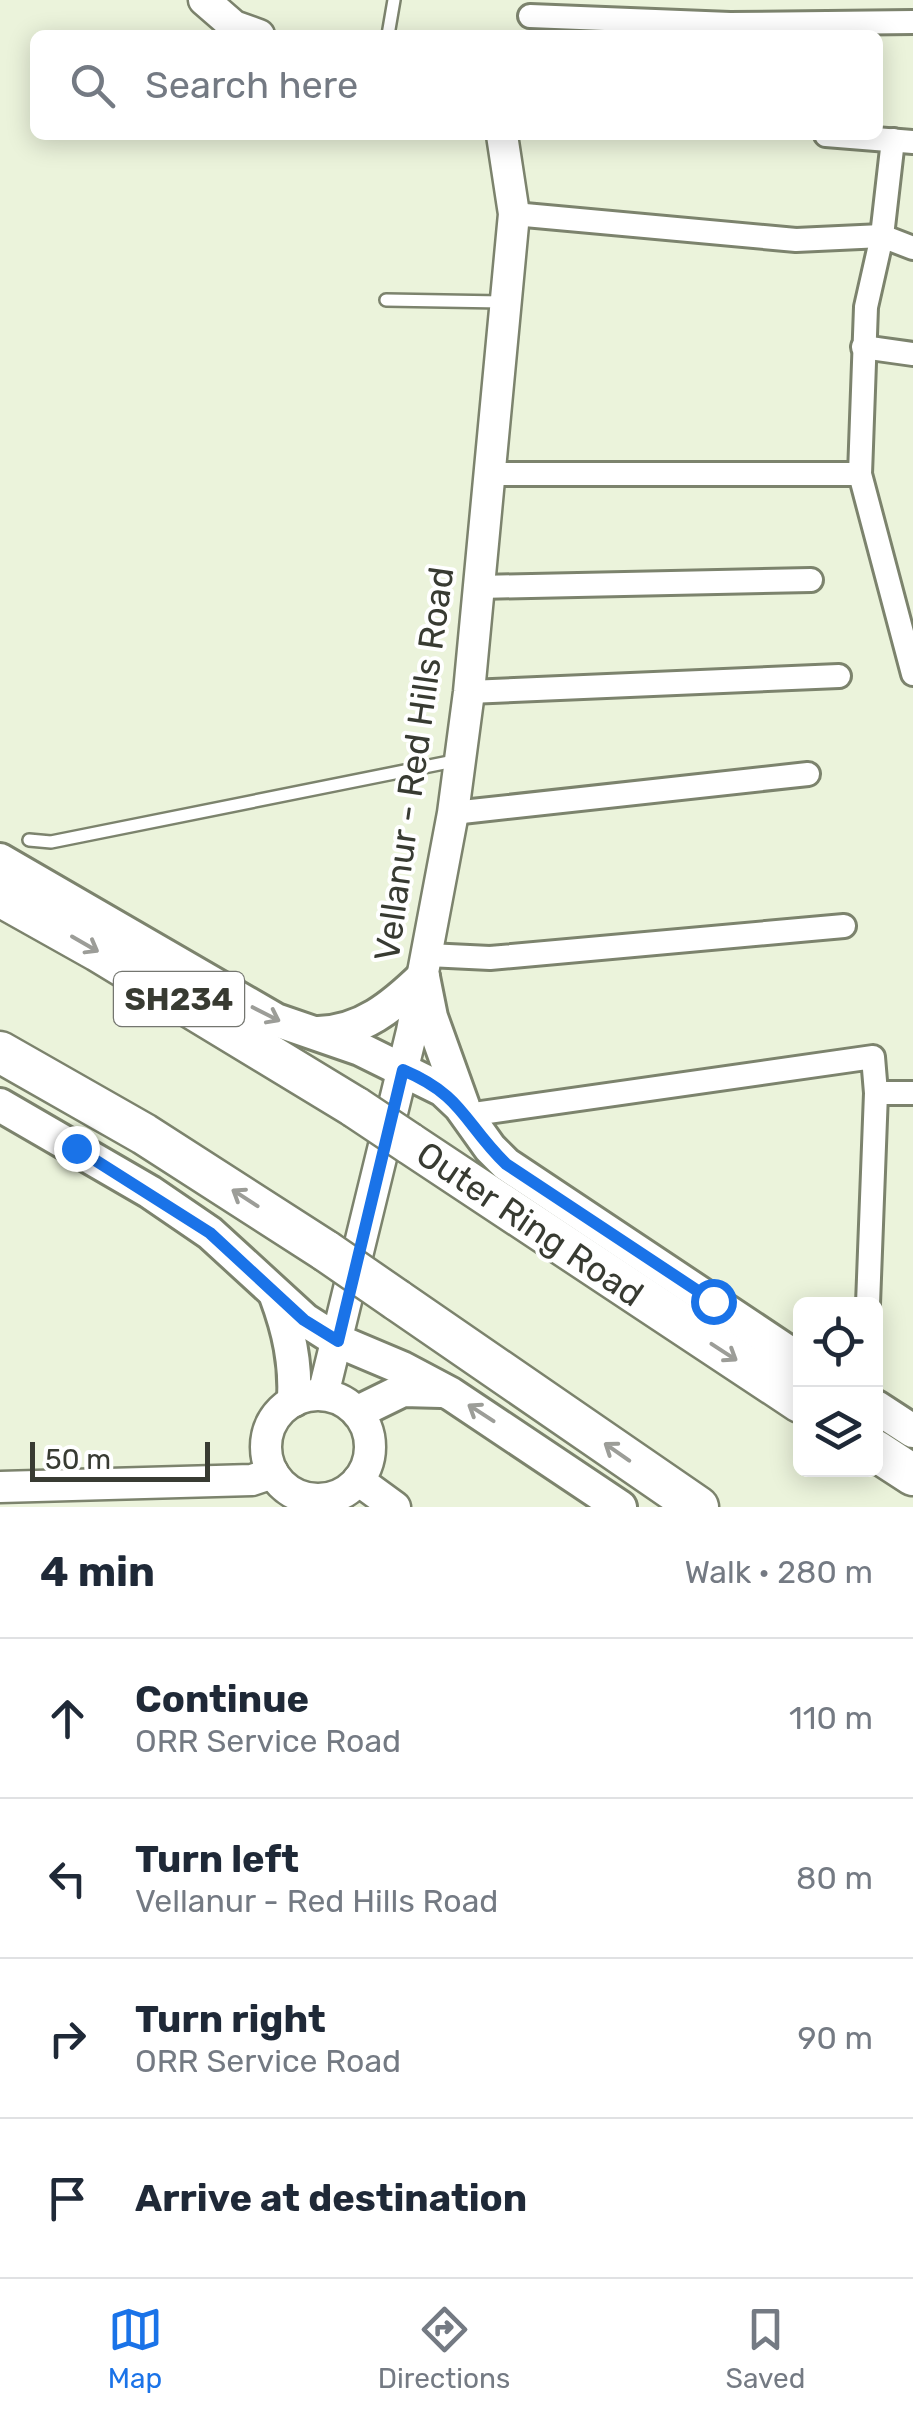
<!DOCTYPE html>
<meta charset="utf-8">
<style>
:root{--surface:#fff;--page:#f6f6f7;--text:#1f2937;--muted:#747a83;--line:#e0e1e3;--accent:#1a73e8}
body{margin:0;font-family:Rubik,sans-serif;background:var(--page);color:var(--text)}
.controls{position:absolute;right:30px;bottom:30px;display:grid;overflow:hidden;border-radius:15px;box-shadow:0 5px 25px #0003}
.controls button{width:90px;height:90px;display:grid;place-items:center;padding:0;border:0;border-bottom:2px solid var(--line);background:var(--surface);color:var(--text);font:50px sans-serif}
.scale{position:absolute;left:30px;bottom:25px;width:180px;box-sizing:border-box;padding-left:10px;border:5px solid #383b32;border-top:0;font-size:28px;line-height:35px;white-space:nowrap;color:#383b32;-webkit-text-stroke:8px #fff;paint-order:stroke}
.stop{position:absolute;width:30px;height:30px;margin:-22px;border:8px solid #1a73e8;border-radius:50%;background:#fff}
.stop.end{background:#1a73e8;border-color:#fff;box-shadow:0 2px 10px #0008}
.list{margin:0;padding:0;list-style:none}
h2{display:flex;justify-content:space-between;align-items:center;height:130px;margin:0;padding:0 40px;font-size:42px}
h2 small{font-size:32px;font-weight:400;color:var(--muted)}
.list li{display:grid;grid-template-columns:65px 1fr auto;gap:30px;align-items:center;box-sizing:border-box;height:160px;padding:0 40px;border-top:2px solid var(--line)}
.list b{display:block;font-size:38px;white-space:nowrap}
.list p{margin:0;font-size:32px;white-space:nowrap;color:var(--muted)}
.list em{font-size:32px;font-style:normal;color:var(--muted)}
.icon{flex:none;width:55px;height:55px;fill:none;stroke:currentColor;stroke-width:2;stroke-linecap:round;stroke-linejoin:round}
.map{position:relative;flex:none;width:913px;height:1507px;overflow:hidden}
.search{position:absolute;background:var(--surface);box-shadow:0 5px 25px #0003;left:30px;right:30px;top:30px;height:110px;display:flex;align-items:center;gap:25px;box-sizing:border-box;padding:0 35px;border-radius:15px;color:var(--muted);font-size:38px}
.sheet{height:770px;background:var(--surface)}
nav{display:flex;justify-content:space-around;align-items:center;box-sizing:border-box;height:140px;border-top:2px solid var(--line);background:var(--surface);font-size:28px;color:var(--muted)}
nav a{display:grid;justify-items:center;gap:5px}
nav .on{color:var(--accent)}
.map>svg:first-child{display:block}
.lines{fill:none;stroke-linecap:round;stroke-linejoin:round}
.lane-casing{stroke:#7c836d;stroke-width:16}
.street-casing{stroke:#7c836d;stroke-width:28}
.secondary-casing{stroke:#7c836d;stroke-width:35}
.primary-casing{stroke:#7c836d;stroke-width:38}
.highway-casing{stroke:#7c836d;stroke-width:45}
.lane{stroke:#fff;stroke-width:11}
.street{stroke:#fff;stroke-width:22}
.secondary{stroke:#fff;stroke-width:30}
.primary{stroke:#fff;stroke-width:32}
.highway{stroke:#fff;stroke-width:40}
.highway-bridge-casing{stroke:#7c836d;stroke-width:45;stroke-linecap:butt}
.highway-bridge{stroke:#fff;stroke-width:40}
.oneway{stroke:#9c9d98}
.route{stroke:#1a73e8;stroke-width:12}
.labels{text-anchor:middle;stroke-width:8;stroke-linejoin:round;paint-order:stroke}
.shield{fill:#fff;stroke:#747670;stroke-width:2.5}
.shield-label{font-size:32px;font-weight:bold;fill:#383b32}
.street-label{font-size:35px;fill:#383b32;stroke:#fff}
</style>
<div class="map">
<svg width="913" height="1507" viewBox="0 0 913 1507">
<rect width="100%" height="100%" fill="#ebf3db"/>
<g class="lines">
<g class="lane-casing">
<g id="lane">
<path d="M388,35L394,0"/>
<path d="M386,300L502,302"/>
<path d="M29,840L51,842L459,760"/>
</g>
</g>
<g class="street-casing">
<g id="street">
<path d="M530,16L730,24L913,22"/>
<path d="M826,135L913,142"/>
<path d="M893,140L882,236L866,307L860,474L913,674"/>
<path d="M514,214L796,240L882,236L913,248"/>
<path d="M863,347L913,354"/>
<path d="M490,474H860"/>
<path d="M479,587L811,580"/>
<path d="M469,692L839,676"/>
<path d="M453,813L808,774"/>
<path d="M428,955L490,958L844,926"/>
<path d="M876,1093H913"/>
<path d="M467,1115L873,1057L876,1093L868,1304"/>
</g>
</g>
<g class="secondary-casing">
<g id="secondary">
<path d="M204,0L234,26L259,35"/>
<circle cx="318" cy="1447" r="52"/>
<path d="M323,1395L412,1031L453,813L469,692L514,214L502,135"/>
<path d="M358,1480L395,1507"/>
<path d="M0,1487L252,1480L273,1473"/>
</g>
</g>
<g class="primary-casing">
<g id="primary">
<path d="M0,860L276,1020L360,1049L443,1090L460,1106L490,1148L506,1164L800,1360"/>
<path d="M423,977L431,1017L463,1106"/>
<path d="M318,1033C362,1032 393,1006 423,977"/>
<path d="M0,1105L150,1192L210,1233L305,1320L338,1341L402,1368L451,1394L620,1507"/>
<path d="M276,1296C289,1331 296,1363 294,1400"/>
<path d="M876,1407L913,1431"/>
<path d="M358,1412L403,1390L441,1391"/>
</g>
</g>
<g class="highway-casing">
<g id="highway">
<path d="M0,896L98,951L355,1107"/>
<path d="M0,1052L144,1134L326,1251"/>
<path d="M409,1143L800,1402"/>
<path d="M397,1300L698,1507"/>
<path d="M876,1451L913,1475"/>
</g>
</g>
<use href="#lane" class="lane"/>
<use href="#street" class="street"/>
<use href="#secondary" class="secondary"/>
<use href="#primary" class="primary"/>
<use href="#highway" class="highway"/>
<g class="highway-bridge-casing">
<g id="highway-bridge">
<path d="M355,1107L409,1143"/>
<path d="M326,1251L397,1300"/>
</g>
</g>
<use href="#highway-bridge" class="highway-bridge"/>
</g>
<defs><path id="oneway-shaft" d="M-6 0H5M1.5-3L5.5 0L1.5 3" fill="none" stroke-width="1.6" stroke-linecap="round" stroke-linejoin="round" transform="scale(2.5)"/></defs>
<g class="oneway">
<use href="#oneway-shaft" transform="translate(85 944) rotate(30)"/>
<use href="#oneway-shaft" transform="translate(266 1014) rotate(27)"/>
<use href="#oneway-shaft" transform="translate(245 1198) rotate(-147)"/>
<use href="#oneway-shaft" transform="translate(724 1352) rotate(33)"/>
<use href="#oneway-shaft" transform="translate(481 1413) rotate(-147)"/>
<use href="#oneway-shaft" transform="translate(617 1452) rotate(-145)"/>
</g>
<g class="lines">
<path class="route" d="M76,1148L210,1233L304,1320L338,1341L403,1070C464,1096 463,1122 506,1164L713,1301"/>
</g>
<g class="labels">
<rect class="shield" x="114" y="972" width="130" height="54" rx="8"/>
<g class="shield-label">
<text x="179" y="1010">SH234</text>
</g>
<g class="street-label">
<text transform="translate(414 764) rotate(-82)" y="12">Vellanur - Red Hills Road</text>
<text transform="translate(530 1224) rotate(34)" y="12">Outer Ring Road</text>
</g>
</g>
</svg>
<div class="controls">
<button><svg class="icon" aria-label="locate" viewBox="0 0 24 24"><circle cx="12" cy="12" r="6"/><path d="M12 2v4M12 18v4M2 12h4M18 12h4"/></svg></button>
<button><svg class="icon" aria-label="layers" viewBox="0 0 24 24"><path d="M12 4l9 5-9 5-9-5zM3 14l9 5 9-5"/></svg></button>
</div>
<div class="scale">50 m</div>
<div class="stop" style="left:713px;top:1301px"></div>
<div class="stop end" style="left:76px;top:1148px"></div>
<div class="search"><svg class="icon" aria-label="search" viewBox="0 0 24 24"><circle cx="10" cy="10" r="6"/><path d="M15 15l6 6"/></svg>Search here</div>
</div>
<section class="sheet">
<h2>4 min<small>Walk · 280 m</small></h2>
<ul class="list">
<li><svg class="icon" aria-label="ahead" viewBox="0 0 24 24"><path d="M12 20V5M6 11l6-6 6 6"/></svg><div><b>Continue</b><p>ORR Service Road</p></div><em>110 m</em></li>
<li><svg class="icon" aria-label="left" viewBox="0 0 24 24"><path d="M17 20v-9H6M10 6l-5 5 5 5"/></svg><div><b>Turn left</b><p>Vellanur - Red Hills Road</p></div><em>80 m</em></li>
<li><svg class="icon" aria-label="right" viewBox="0 0 24 24"><path d="M7 20v-9h11M14 6l5 5-5 5"/></svg><div><b>Turn right</b><p>ORR Service Road</p></div><em>90 m</em></li>
<li><svg class="icon" aria-label="arrive" viewBox="0 0 24 24"><path d="M6 21V4h12l-3 4 3 4H6"/></svg><div><b>Arrive at destination</b></div></li>
</ul>
</section>
<nav>
<a class="on"><svg class="icon" aria-label="map" viewBox="0 0 24 24"><path d="M3 6l6-2 6 2 6-2v14l-6 2-6-2-6 2zM9 4v14M15 6v14"/></svg>Map</a>
<a><svg class="icon" aria-label="directions" viewBox="0 0 24 24"><path d="M12 3l9 9-9 9-9-9zM9 14v-3h6M13 9l2 2-2 2"/></svg>Directions</a>
<a><svg class="icon" aria-label="saved" viewBox="0 0 24 24"><path d="M7 4h10v16l-5-4-5 4z"/></svg>Saved</a>
</nav>
